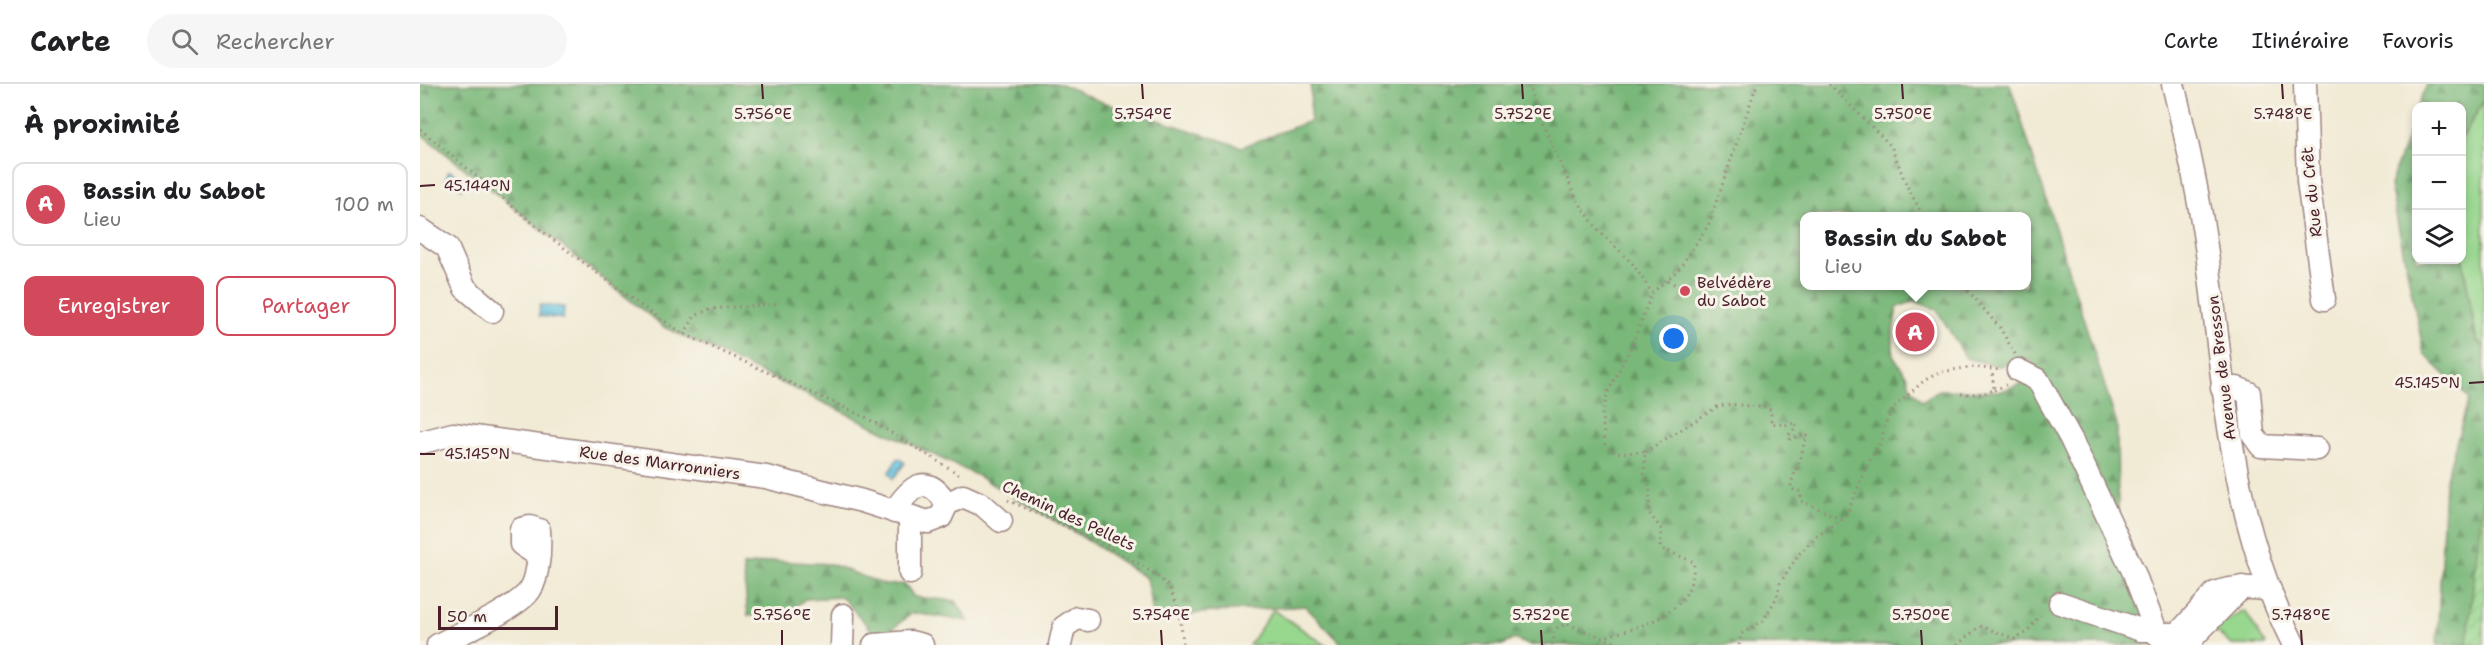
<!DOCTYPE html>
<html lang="fr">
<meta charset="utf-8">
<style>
:root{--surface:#fff;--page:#f6f6f6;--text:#202124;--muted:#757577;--line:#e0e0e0;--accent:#d1495b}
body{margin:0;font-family:"Shantell Sans",sans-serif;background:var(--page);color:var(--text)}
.controls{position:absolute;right:18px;top:18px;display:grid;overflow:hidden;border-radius:12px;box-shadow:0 3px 9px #0003}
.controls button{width:54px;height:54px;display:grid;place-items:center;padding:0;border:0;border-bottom:2px solid var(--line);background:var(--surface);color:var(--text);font:30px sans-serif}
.scale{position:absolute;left:18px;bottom:15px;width:120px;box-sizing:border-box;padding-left:6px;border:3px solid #4a1f2b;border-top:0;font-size:16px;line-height:21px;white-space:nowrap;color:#4a1f2b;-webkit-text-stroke:4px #f7f3e8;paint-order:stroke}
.you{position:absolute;left:1254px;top:255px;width:21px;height:21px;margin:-15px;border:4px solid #fff;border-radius:50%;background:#1a73e8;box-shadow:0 0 0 9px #1a73e833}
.badge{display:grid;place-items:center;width:39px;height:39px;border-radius:50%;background:var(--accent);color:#fff;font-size:20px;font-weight:700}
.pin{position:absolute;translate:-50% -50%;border:3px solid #fff;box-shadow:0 2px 6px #0006}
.popup{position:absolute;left:1380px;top:128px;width:231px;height:78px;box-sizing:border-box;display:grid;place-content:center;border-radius:12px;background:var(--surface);filter:drop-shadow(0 2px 4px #0005);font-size:20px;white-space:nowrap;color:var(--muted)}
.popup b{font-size:22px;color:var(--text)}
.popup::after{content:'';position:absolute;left:50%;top:100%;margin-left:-12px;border:12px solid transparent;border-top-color:var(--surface)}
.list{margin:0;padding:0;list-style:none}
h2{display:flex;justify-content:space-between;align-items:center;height:78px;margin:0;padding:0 24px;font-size:26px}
h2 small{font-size:20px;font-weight:400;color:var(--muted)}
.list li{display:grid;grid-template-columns:39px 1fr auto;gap:18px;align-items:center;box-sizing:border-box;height:84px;margin:0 12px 12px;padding:0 12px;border:2px solid var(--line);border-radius:12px}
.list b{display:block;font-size:22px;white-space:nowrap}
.list p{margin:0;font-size:20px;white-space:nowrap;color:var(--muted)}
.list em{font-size:20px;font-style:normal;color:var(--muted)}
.actions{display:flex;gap:12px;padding:18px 24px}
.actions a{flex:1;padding:14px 0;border:2px solid var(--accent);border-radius:12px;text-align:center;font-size:21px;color:var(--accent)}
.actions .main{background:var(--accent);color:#fff}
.icon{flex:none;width:33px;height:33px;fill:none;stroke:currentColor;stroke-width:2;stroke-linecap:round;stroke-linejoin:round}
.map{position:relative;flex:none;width:2064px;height:561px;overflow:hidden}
header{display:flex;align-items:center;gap:36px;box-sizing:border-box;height:84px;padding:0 30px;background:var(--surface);border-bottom:2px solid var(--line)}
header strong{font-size:28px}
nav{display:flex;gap:33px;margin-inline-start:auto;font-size:21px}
.search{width:420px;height:54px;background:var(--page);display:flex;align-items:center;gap:15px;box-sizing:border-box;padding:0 21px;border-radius:33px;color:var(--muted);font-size:22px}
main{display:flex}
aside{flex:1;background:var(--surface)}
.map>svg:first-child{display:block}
.grass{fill:#97d78e;stroke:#707b5c;stroke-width:1.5}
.forest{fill:url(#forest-firs);stroke:#626c52;stroke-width:1.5;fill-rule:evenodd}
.garden{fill:url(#garden-furrows);stroke:#707b5c;stroke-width:1.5}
.water{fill:url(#water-waves);stroke:#567186;stroke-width:1.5}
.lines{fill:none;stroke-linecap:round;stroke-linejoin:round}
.minor-casing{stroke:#9e8480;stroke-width:25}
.path{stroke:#9e8480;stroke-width:3;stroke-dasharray:1.5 4.5;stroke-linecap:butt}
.minor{stroke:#fff;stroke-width:22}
.ticks{fill:none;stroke:#4a1f2b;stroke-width:2}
.poi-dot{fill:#d1495b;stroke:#f7f3e8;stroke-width:2}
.labels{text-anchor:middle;stroke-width:6;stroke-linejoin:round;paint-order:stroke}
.street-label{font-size:16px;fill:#4a1f2b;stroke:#f7f3e8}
.poi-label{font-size:16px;fill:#4a1f2b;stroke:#f7f3e8;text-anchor:start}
.ticks-label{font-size:15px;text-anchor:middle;fill:#4a1f2b;stroke:#f7f3e8;stroke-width:6;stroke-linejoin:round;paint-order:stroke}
</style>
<header>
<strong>Carte</strong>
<div class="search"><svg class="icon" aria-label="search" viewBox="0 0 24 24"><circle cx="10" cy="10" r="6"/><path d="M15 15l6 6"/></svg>Rechercher</div>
<nav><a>Carte</a><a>Itinéraire</a><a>Favoris</a></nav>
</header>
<main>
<aside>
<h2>À proximité<small></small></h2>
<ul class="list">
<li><span class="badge">A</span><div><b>Bassin du Sabot</b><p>Lieu</p></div><em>100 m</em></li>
</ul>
<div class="actions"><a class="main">Enregistrer</a><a>Partager</a></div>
</aside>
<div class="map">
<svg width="2064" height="561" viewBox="0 0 2064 561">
<defs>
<pattern id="forest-firs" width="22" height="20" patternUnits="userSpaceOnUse" patternTransform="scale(1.5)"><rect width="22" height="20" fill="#79b879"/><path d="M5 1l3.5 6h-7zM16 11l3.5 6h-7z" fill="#659563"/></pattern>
<pattern id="garden-furrows" width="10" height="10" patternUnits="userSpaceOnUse" patternTransform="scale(1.5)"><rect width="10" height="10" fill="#97d78e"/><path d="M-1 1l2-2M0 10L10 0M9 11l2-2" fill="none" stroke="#84b87b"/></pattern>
<pattern id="water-waves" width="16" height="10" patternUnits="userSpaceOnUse" patternTransform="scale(1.5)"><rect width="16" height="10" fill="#63c3e1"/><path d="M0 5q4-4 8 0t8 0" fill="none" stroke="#57a7c1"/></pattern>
</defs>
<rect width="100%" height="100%" fill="#f7f3e8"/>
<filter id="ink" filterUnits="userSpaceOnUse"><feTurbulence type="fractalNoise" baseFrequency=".0167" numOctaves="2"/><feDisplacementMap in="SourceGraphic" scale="12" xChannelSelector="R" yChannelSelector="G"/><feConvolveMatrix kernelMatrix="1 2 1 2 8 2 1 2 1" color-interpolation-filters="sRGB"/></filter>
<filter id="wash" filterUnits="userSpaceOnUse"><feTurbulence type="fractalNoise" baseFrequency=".008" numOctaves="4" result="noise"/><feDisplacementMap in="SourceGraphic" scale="24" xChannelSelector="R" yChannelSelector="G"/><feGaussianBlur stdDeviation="1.35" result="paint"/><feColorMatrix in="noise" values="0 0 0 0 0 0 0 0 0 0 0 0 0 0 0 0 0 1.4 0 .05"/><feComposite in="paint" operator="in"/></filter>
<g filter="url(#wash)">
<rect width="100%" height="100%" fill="#f1ead4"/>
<g class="grass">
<path d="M2064,16V263L2057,256L2042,172V54Z"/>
<path d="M853,526L906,561H829Z"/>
<path d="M1825,527L1846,561H1812L1791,544Z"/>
</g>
<g class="forest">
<path d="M0,0H641L682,18L822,63L890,37L891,0H1590L1697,341L1698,430L1743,561H1109L1094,555L1082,561H923L885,522L779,529L734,536L726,494L661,452L558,392L244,243L0,49ZM1384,132H1606V202H1384ZM1495,217L1517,226L1546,274L1578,282L1610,276L1634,312L1607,297L1582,307L1519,306L1502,317L1490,303L1488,294L1473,271V248L1477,223Z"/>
<path d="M2007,0H2064V16L2042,54V22H1998Z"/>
<path d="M1996,28V176H2042V172L2056,256L2064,263V403L2047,561H2017L2025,398L2049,314L2004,270L1970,101Z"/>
<path d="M355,477L411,480L465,501L485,500L494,513L536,517L548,537L493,529L478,540L462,558L422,513L385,515L368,529L328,532L323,482Z"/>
</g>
<path class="garden" d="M2064,403V561H2047Z"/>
<g class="water">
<path d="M29,87L46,96L42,105L25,96Z"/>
<path d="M120,221L144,223L143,235L119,232Z"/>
<path d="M478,374L485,379L473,395L469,388Z"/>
</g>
</g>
<g filter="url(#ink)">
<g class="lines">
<g class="minor-casing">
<g id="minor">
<path d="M1753,0C1767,56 1779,112 1787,169C1805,305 1810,436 1874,561"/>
<path d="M1885,0L1888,97L1904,215"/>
<path d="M0,145L27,163L45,204L72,227"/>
<path d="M1598,286L1618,296L1651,355L1714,489L1737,550H1758L1795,509C1813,502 1832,503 1850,506"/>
<path d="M1802,304H1817L1829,309L1833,351L1841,362L1897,365"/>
<path d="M3,358L33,350L346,393L442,417L508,438L521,433L527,420C507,388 491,401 474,428"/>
<path d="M527,420L543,412L563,421L581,437"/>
<path d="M490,489V434"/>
<path d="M1640,519L1721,546H1733"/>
<path d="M18,561C40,549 97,525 110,506C119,493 120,462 119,446L110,443L101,445V460L119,472"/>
<path d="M422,561L423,531"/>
<path d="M454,561L490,558L502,561"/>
<path d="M640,561L644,543L657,534L668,536"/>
<path d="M1770,561L1775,551L1822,503"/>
</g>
</g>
<g class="path">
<path d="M1109,0L1118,30L1156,114L1178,146L1212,179L1232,209"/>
<path d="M1409,0L1471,62L1486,100L1503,132"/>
<path d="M0,45L127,151L220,221L264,250L447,334L542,392"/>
<path d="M1248,196L1263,206"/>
<path d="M1544,202L1580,244L1595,270"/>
<path d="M264,250L275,232L290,225L356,220"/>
<path d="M1574,306L1586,301"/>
<path d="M1541,310H1562L1574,306L1572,286"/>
<path d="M1225,368L1297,323C1314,317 1329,324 1347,323L1351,326V339L1365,341L1376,339L1377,342L1368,352L1370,355L1384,350L1388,352C1382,361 1383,367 1380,376C1377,387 1371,393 1371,405L1381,408V417L1422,435"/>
<path d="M588,416C622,433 736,478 751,507C759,522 762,544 763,561"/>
<path d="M1182,554C1224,540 1273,533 1274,478L1240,464L1242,446L1229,429L1230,404L1224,391L1225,368L1196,369L1185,362L1182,332L1187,310L1212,261L1232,209L1258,186L1288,142L1337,0"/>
<path d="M1132,561L1136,544L1147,540L1202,561"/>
<path d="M1319,561L1321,550L1343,537L1357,513L1360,499L1379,470L1397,452L1422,435L1429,425L1447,382L1462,355L1465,340L1474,323L1505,296L1520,288L1552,283L1581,286"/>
<path d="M1537,561L1560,542L1595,555L1606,549L1620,531"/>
</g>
<use href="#minor" class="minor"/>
</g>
</g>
<path class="ticks" d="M342,0L343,15M722,0L723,15M1102,0L1103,15M1482,0L1483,15M1862,0L1863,15M0,102L15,101M2049,299L2064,298M0,370H15M362,546V561M741,546L742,561M1121,546L1122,561M1501,546L1502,561M1881,546L1882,561"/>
<circle class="poi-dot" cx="1265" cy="207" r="6"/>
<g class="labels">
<g class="street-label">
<text transform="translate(1891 108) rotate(-96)" y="6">Rue du Crêt</text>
<text transform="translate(1801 284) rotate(-97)" y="6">Avenue de Bresson</text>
<text transform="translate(240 378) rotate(8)" y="6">Rue des Marronniers</text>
<text transform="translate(649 431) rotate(25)" y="6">Chemin des Pellets</text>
</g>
<g class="poi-label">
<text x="1277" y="204">Belvédère<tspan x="1277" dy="18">du Sabot</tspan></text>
</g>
</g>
<g class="ticks-label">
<text x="343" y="35">5.756°E</text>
<text x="723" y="35">5.754°E</text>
<text x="1103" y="35">5.752°E</text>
<text x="1483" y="35">5.750°E</text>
<text x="1863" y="35">5.748°E</text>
<text x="57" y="107">45.144°N</text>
<text x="2007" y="304">45.145°N</text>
<text x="57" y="375">45.145°N</text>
<text x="362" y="536">5.756°E</text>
<text x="741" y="536">5.754°E</text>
<text x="1121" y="536">5.752°E</text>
<text x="1501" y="536">5.750°E</text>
<text x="1881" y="536">5.748°E</text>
</g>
</svg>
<div class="controls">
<button>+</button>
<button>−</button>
<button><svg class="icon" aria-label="layers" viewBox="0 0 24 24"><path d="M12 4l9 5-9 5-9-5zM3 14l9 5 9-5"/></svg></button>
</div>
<div class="scale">50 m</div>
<div class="you"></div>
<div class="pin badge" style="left:1495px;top:248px">A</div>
<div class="popup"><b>Bassin du Sabot</b>Lieu</div>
</div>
</main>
